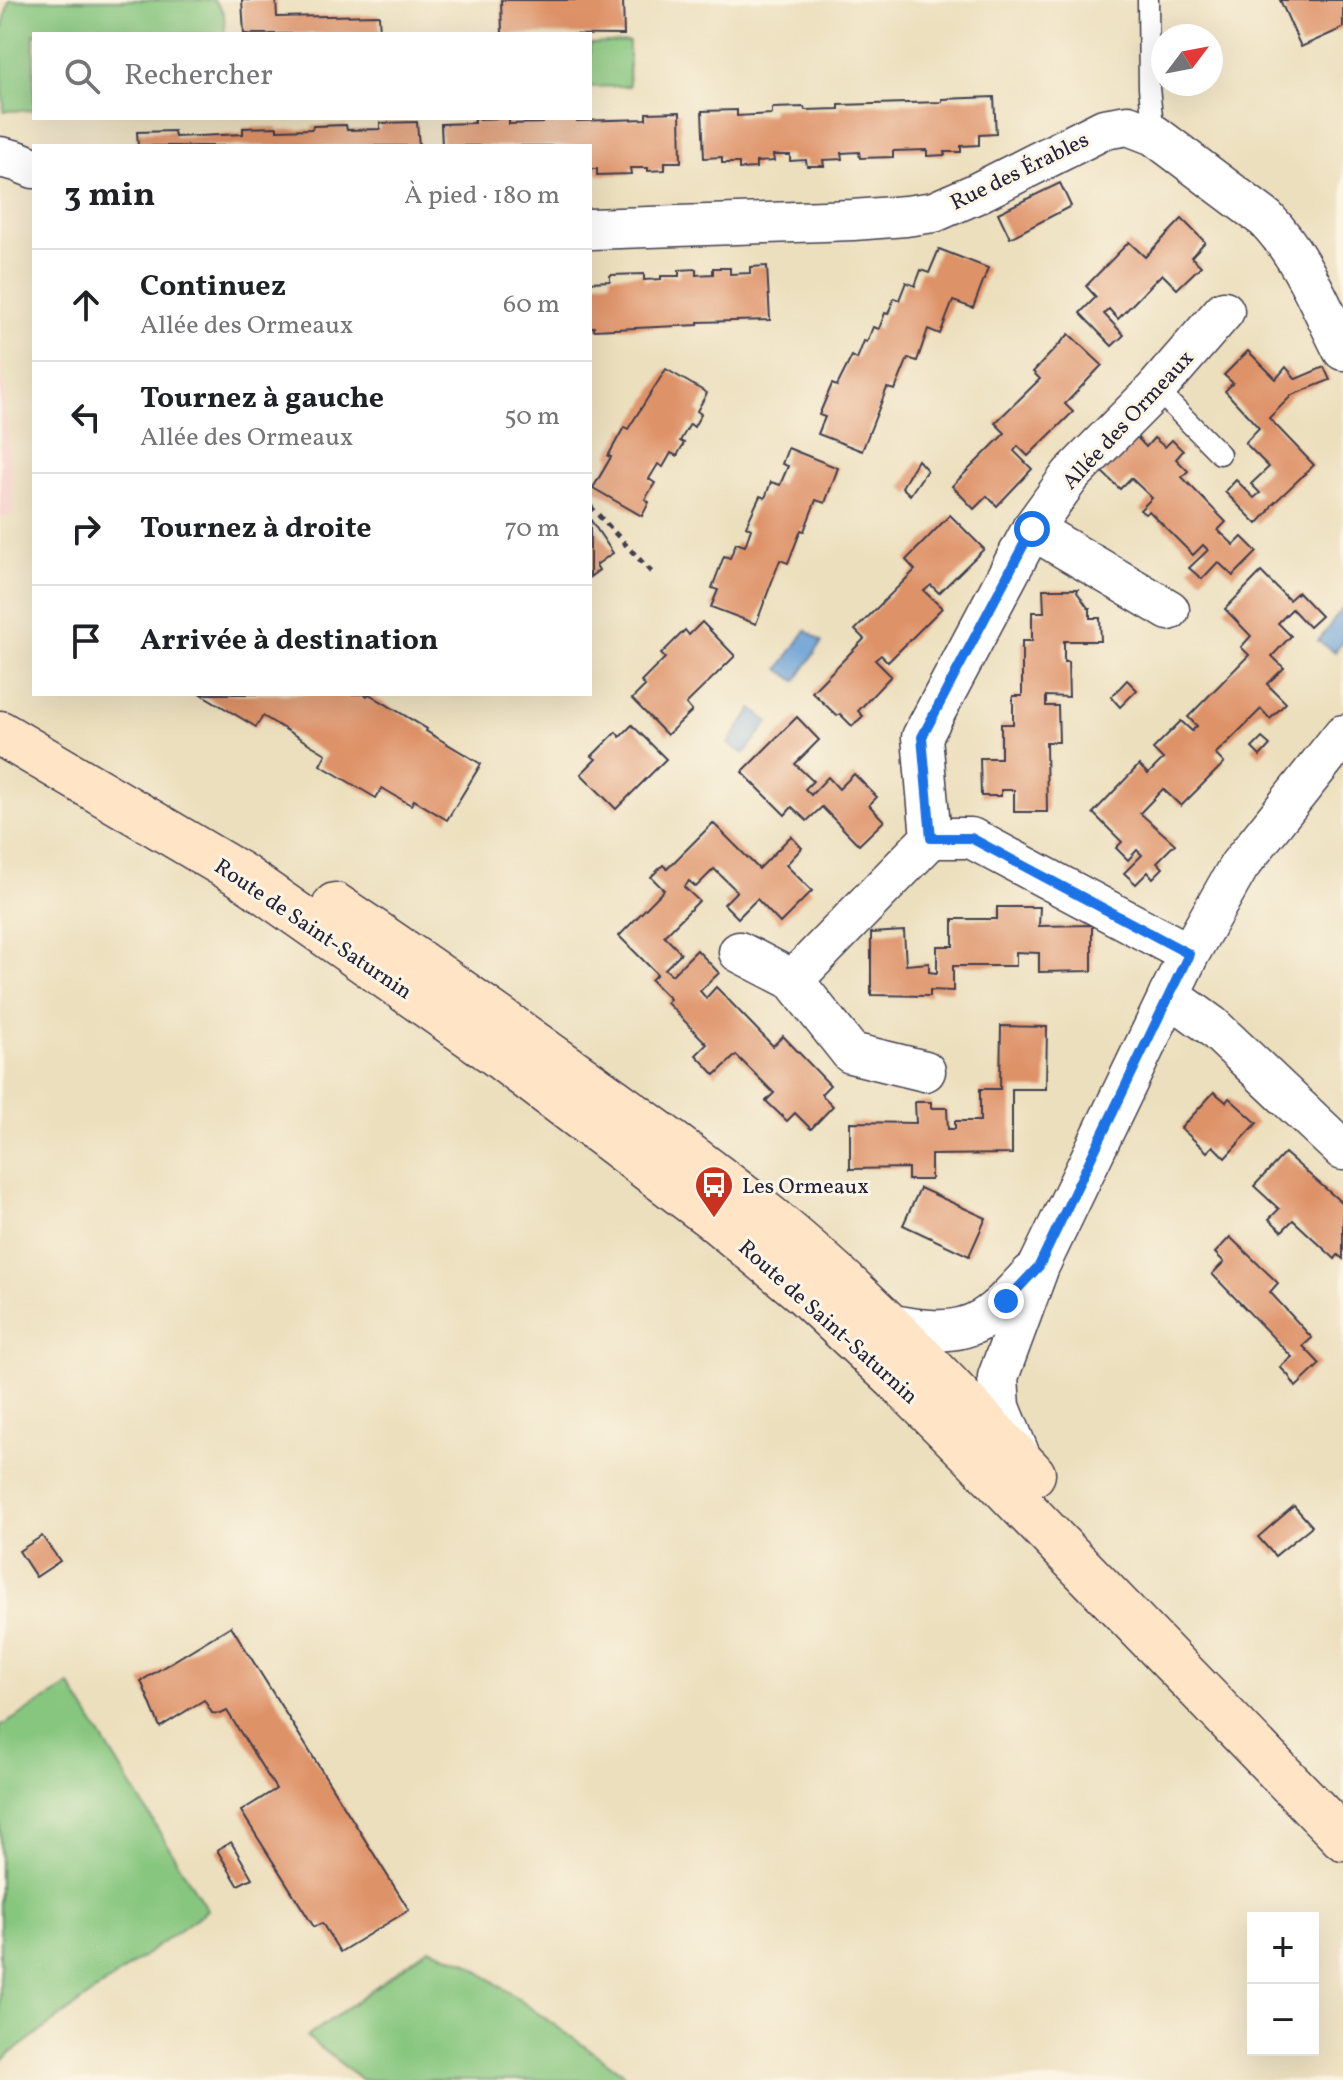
<!DOCTYPE html>
<html lang="fr">
<meta charset="utf-8">
<style>
:root{--surface:#fff;--page:#f2f2f2;--text:#202124;--muted:#757577;--line:#e0e0e0}
body{margin:0;font-family:Vollkorn,serif;background:var(--page);color:var(--text)}
.controls{position:absolute;right:24px;bottom:24px;display:grid;overflow:hidden;border-radius:0px;box-shadow:0 8px 32px #0002}
.controls button{width:72px;height:72px;display:grid;place-items:center;padding:0;border:0;border-bottom:2px solid var(--line);background:var(--surface);color:var(--text);font:40px sans-serif}
.compass{position:absolute;left:1151px;top:24px;width:72px;height:72px;border-radius:50%;background:var(--surface);box-shadow:0 8px 32px #0002;rotate:58deg}
.stop{position:absolute;width:24px;height:24px;margin:-18px;border:6px solid #1a73e8;border-radius:50%;background:#fff}
.stop.end{background:#1a73e8;border-color:#fff;box-shadow:0 2px 8px #0008}
.list{margin:0;padding:0;list-style:none}
h2{display:flex;justify-content:space-between;align-items:center;height:104px;margin:0;padding:0 32px;font-size:34px}
h2 small{font-size:26px;font-weight:400;color:var(--muted)}
.list li{display:grid;grid-template-columns:52px 1fr auto;gap:24px;align-items:center;box-sizing:border-box;height:112px;padding:0 32px;border-top:2px solid var(--line)}
.list b{display:block;font-size:30px;white-space:nowrap}
.list p{margin:0;font-size:26px;white-space:nowrap;color:var(--muted)}
.list em{font-size:26px;font-style:normal;color:var(--muted)}
.icon{flex:none;width:44px;height:44px;fill:none;stroke:currentColor;stroke-width:2;stroke-linecap:round;stroke-linejoin:round}
.map{position:relative;flex:none;width:1343px;height:2080px;overflow:hidden}
.search{position:absolute;background:var(--surface);box-shadow:0 8px 32px #0002;left:32px;top:32px;width:560px;height:88px;display:flex;align-items:center;gap:20px;box-sizing:border-box;padding:0 28px;border-radius:0px;color:var(--muted);font-size:30px}
.panel{position:absolute;background:var(--surface);box-shadow:0 8px 32px #0002;left:32px;top:144px;width:560px;height:552px;border-radius:0px}
.map>svg:first-child{display:block}
.built{fill:#f7d0ca}
.green{fill:#86c67e;stroke:#54745c;stroke-width:2}
.water{fill:#679fd5;stroke:#446088;stroke-width:2}
.building{fill:#de9268}
.lines{fill:none;stroke-linecap:round;stroke-linejoin:round}
.service-casing{stroke:#403e4e;stroke-width:23}
.minor-casing{stroke:#403e4e;stroke-width:43}
.secondary-casing{stroke:#403e4e;stroke-width:47}
.path{stroke:#403e4e;stroke-width:5;stroke-dasharray:6 6;stroke-linecap:butt}
.service{stroke:#fff;stroke-width:20}
.minor{stroke:#fff;stroke-width:40}
.secondary{stroke:#ffe4c6;stroke-width:44}
.route{stroke:#1a73e8;stroke-width:10}
.labels{text-anchor:middle;stroke-width:6;stroke-linejoin:round;paint-order:stroke}
.street-label{font-size:22px;fill:#22223b;stroke:#fcf5e5}
.poi-label{font-size:22px;fill:#22223b;stroke:#fcf5e5;text-anchor:start}
</style>
<div class="map">
<svg width="1343" height="2080" viewBox="0 0 1343 2080">
<rect width="100%" height="100%" fill="#fcf5e5"/>
<filter id="ink" filterUnits="userSpaceOnUse"><feTurbulence type="fractalNoise" baseFrequency=".0125" numOctaves="2"/><feDisplacementMap in="SourceGraphic" scale="16" xChannelSelector="R" yChannelSelector="G"/><feConvolveMatrix kernelMatrix="1 2 1 2 8 2 1 2 1" color-interpolation-filters="sRGB"/></filter>
<filter id="wash" filterUnits="userSpaceOnUse"><feTurbulence type="fractalNoise" baseFrequency=".006" numOctaves="4" result="noise"/><feDisplacementMap in="SourceGraphic" scale="32" xChannelSelector="R" yChannelSelector="G"/><feGaussianBlur stdDeviation="1.8" result="paint"/><feColorMatrix in="noise" values="0 0 0 0 0 0 0 0 0 0 0 0 0 0 0 0 0 1.4 0 .05"/><feComposite in="paint" operator="in"/></filter>
<g filter="url(#wash)">
<rect width="100%" height="100%" fill="#ecdfbd"/>
<path class="built" d="M0,348L14,515L0,516Z"/>
<g class="green">
<path d="M9,0H214L224,13L225,34H34V110L4,111L0,40Z"/>
<path d="M629,42V86L590,87V44Z"/>
<path d="M70,1685L207,1910L0,2061V1727Z"/>
<path d="M429,1948L466,1962L632,2080H362L307,2037Z"/>
</g>
<g class="water">
<path d="M1343,608V642L1335,652L1318,641Z"/>
<path d="M806,630L822,642L796,681L779,669Z"/>
<path d="M752,709L769,722L744,754L728,744Z"/>
</g>
<g id="blocks">
<g class="building">
<path d="M242,0H276L277,17L379,15L380,34H244Z"/>
<path d="M501,0H623L624,35L502,34Z"/>
<path d="M1280,0H1343V28L1301,47Z"/>
<path d="M994,97L996,134L979,135V145L961,146V152H944L945,155L927,156V150L893,151V157L860,158L859,152L841,153L842,159L823,160L824,166H807L806,160L790,161V155H773L774,161L756,162V168L739,169V163H722V157L704,158L702,111L737,110V116L772,114V108L804,107L805,110L839,109V105L942,102V99Z"/>
<path d="M680,112L681,162H665V170L648,171V168H630L631,174L597,175V169H590V146H442L441,124L474,123L475,119L507,118H509V124L543,123V120L575,118H577V121L646,119V113Z"/>
<path d="M417,122L419,146H138L137,132L174,131L175,137L243,134V128L277,127V130L312,129L313,126L346,125L347,130L380,129V123Z"/>
<path d="M1060,183L1071,206L1010,238L998,213Z"/>
<path d="M1182,219L1205,242L1191,257L1201,266L1177,289L1162,274L1118,319L1109,309L1104,314L1124,335L1112,346L1080,313L1096,297L1086,286L1129,242L1145,257Z"/>
<path d="M939,249L988,268L973,308L953,301L940,334L928,329L917,361L908,358L895,390L887,388L862,451L818,434L825,417L819,415L832,384L837,386L852,356L857,359L864,341L867,342L873,327L879,329L885,313L888,314L894,298L899,300L906,282L915,286L921,270L929,273Z"/>
<path d="M767,266L770,320L698,322V325L594,330V327H590V282L610,281V275L644,274V280L661,279V276H679V270L696,269V275L713,274V268H730V274L750,273V267Z"/>
<path d="M1069,334L1102,365L1065,404L1073,412L1028,456L1018,446L1014,451L1032,469L997,506L987,496L974,509L952,486L1005,433L995,423L1040,379L1033,372Z"/>
<path d="M1248,351L1276,379L1286,367L1296,379L1324,367L1330,380L1292,395L1269,418L1314,465L1272,505L1268,512L1257,524L1225,492L1236,480L1254,498L1260,493L1251,484L1269,467L1245,443L1259,428L1225,391L1233,383L1224,375Z"/>
<path d="M666,369L707,393L697,411L701,414L694,427L690,424L680,441L684,443L677,456L671,453L663,467L658,464L649,479L655,483L645,499L649,502L642,516L593,488L611,457L608,456L624,427L628,429Z"/>
<path d="M1135,435L1146,447L1154,438L1165,447L1172,440L1183,451L1176,459L1188,471L1182,477L1226,522L1218,530L1234,545L1242,537L1257,552L1233,576L1218,562L1202,579L1189,568L1208,550L1203,545L1193,555L1149,511L1145,514L1140,510L1152,498L1131,478L1120,489L1101,471Z"/>
<path d="M788,448L838,468L825,503L816,500L804,531L801,530L788,563L780,560L756,624L711,607L718,590L712,588L724,556L730,558L736,543L745,546L751,529L746,526L760,496L765,498L771,482L780,485L788,466L782,464Z"/>
<path d="M918,460L927,470L910,495L902,487Z"/>
<path d="M950,515L984,549L939,593L931,585L924,591L942,608L888,662L881,655L875,660L891,676L858,711L863,716L852,726L840,714L837,716L812,692L864,639L855,630L915,570L906,560Z"/>
<path d="M590,519L613,553L596,565L599,570L590,577Z"/>
<path d="M1261,572L1289,600L1298,592L1321,616L1309,627L1292,609L1278,623L1291,636L1272,656L1284,668L1267,684L1286,703L1270,719L1261,709L1232,738L1215,754L1224,763L1181,806L1163,789L1140,813L1175,844L1157,862L1163,868L1153,878L1148,872L1136,884L1124,873L1142,855L1137,850L1128,860L1116,848L1122,842L1093,813L1139,765L1148,774L1163,759L1153,749L1181,721L1192,731L1197,726L1188,717L1249,655L1241,647L1251,636L1225,609Z"/>
<path d="M1043,589H1078L1077,592L1088,608H1090V618H1100L1101,641H1064V662H1068L1069,697L1046,696V706H1058L1059,742H1046L1047,812H1014V790H1001V796H981L980,758H1001V724H1013V696H1022V641H1032V612H1044Z"/>
<path d="M702,622L735,656L686,704L692,711L667,735L632,699L645,686L641,682L665,658L661,654L685,630L689,635Z"/>
<path d="M1127,680L1137,690L1120,707L1111,697Z"/>
<path d="M201,694H364L367,696L369,694L427,729L426,731L481,764L447,820L414,800L411,805L382,788L376,798L320,765L326,754L263,716L256,727Z"/>
<path d="M797,717L819,740L795,764L813,781L805,789L811,795L828,777L839,789L854,774L877,797L869,805L884,821L859,845L822,807L807,821L792,807L785,815L742,772Z"/>
<path d="M632,725L666,759L616,809L581,774L596,759L592,756L616,732L620,737Z"/>
<path d="M1262,738L1270,745L1260,756L1252,748Z"/>
<path d="M713,823L759,869L791,836L802,848L786,865L812,891L780,923L757,899L738,918L724,904L737,891L714,869L696,887L689,881L684,887L699,901L664,936L681,953L665,969L672,975L697,950L719,973L700,991L706,998L716,987L773,1046L783,1036L830,1085L821,1094L833,1106L811,1129L795,1113L787,1121L766,1101L774,1093L736,1055L715,1075L696,1055L707,1044L667,1003L670,999L651,980L657,974L619,936L664,890L651,877L663,865L667,869Z"/>
<path d="M997,907H1040L1039,926L1092,925V971L1039,972V953L1016,952V966H953V991L930,990V996L871,995V933L904,931L906,965L929,963V972L937,973V946H953V919H997Z"/>
<path d="M1001,1026L1047,1027L1046,1089H1012V1154L931,1155V1180H908V1168L850,1169V1122L916,1123L915,1102H931V1108H947L948,1129H955V1121H980V1089H1000Z"/>
<path d="M1214,1092L1226,1102L1229,1098L1257,1123L1225,1158L1213,1146L1207,1152L1181,1128Z"/>
<path d="M1285,1153L1343,1204V1259L1338,1255L1335,1259L1293,1220L1282,1231L1269,1219L1279,1209L1254,1186Z"/>
<path d="M920,1188L986,1218L969,1256L903,1225Z"/>
<path d="M1230,1237L1278,1283L1270,1292L1312,1338L1303,1346L1320,1364L1296,1387L1288,1375L1280,1367L1292,1357L1212,1274L1224,1262L1215,1253Z"/>
<path d="M1294,1506L1312,1526L1275,1556L1258,1537Z"/>
<path d="M42,1536L60,1561L36,1577L19,1551Z"/>
<path d="M231,1626L409,1910L340,1952L322,1923L314,1927L241,1811L276,1789L227,1711L221,1714L212,1713L204,1700L160,1727L141,1681Z"/>
<path d="M231,1842L252,1878L238,1885L217,1850Z"/>
</g>
</g>
</g>
<g filter="url(#ink)">
<use href="#blocks" fill-opacity="0" stroke="#403e4e" stroke-width="2"/>
<g class="lines">
<g class="service-casing">
<g id="service">
<path d="M1148,0L1149,88L1154,135"/>
<path d="M1156,389L1220,454"/>
</g>
</g>
<g class="minor-casing">
<g id="minor">
<path d="M0,157L17,161L34,168"/>
<path d="M590,229L853,220L906,216L934,212L975,194L1104,129L1128,125L1154,135L1266,219C1301,255 1320,305 1343,350"/>
<path d="M1032,529L1169,610"/>
<path d="M931,838H971L1189,954"/>
<path d="M739,952L793,980L851,1053L925,1071"/>
<path d="M793,980L931,838L922,737L1032,529L1071,475L1156,389L1224,311"/>
<path d="M1169,995L1212,1026L1343,1150"/>
<path d="M886,1323C901,1327 914,1329 930,1330C980,1334 999,1308 1031,1274"/>
<path d="M1020,1456L1000,1407L998,1377L1039,1266L1189,954L1239,866L1343,735"/>
</g>
</g>
<g class="secondary-casing">
<g id="secondary">
<path d="M0,733L241,875L496,1054L714,1219L804,1293L898,1381L978,1461L1343,1838"/>
<path d="M335,905C407,953 478,1003 549,1054C623,1106 697,1159 768,1216C864,1293 948,1385 1033,1474"/>
</g>
</g>
<path class="path" d="M590,506L653,574"/>
<use href="#service" class="service"/>
<use href="#minor" class="minor"/>
<use href="#secondary" class="secondary"/>
</g>
</g>
<g class="lines" filter="url(#ink)">
<path class="route" d="M1006,1301L1039,1266L1189,954L971,838H931L922,737L1032,529"/>
</g>
<defs>
<g id="bus-pin" transform="scale(2)"><path d="M0 17L-7.5 6A9.5 9.5 0 1 1 7.5 6Z" fill="#c8321e" stroke="#fcf5e5"/><path d="M-5-6H5V4H4V6H2V4H-2V6H-4V4H-5ZM-3.5-4V0h7V-4ZM-3.5 1.2v1.5H-2V1.2ZM2 1.2v1.5H3.5V1.2Z" fill="#fff"/></g>
</defs>
<g fill-rule="evenodd">
<use href="#bus-pin" x="714" y="1185"/>
</g>
<g class="labels">
<g class="street-label">
<text transform="translate(1019 170) rotate(-26)" y="8">Rue des Érables</text>
<text transform="translate(1127 419) rotate(-47)" y="8">Allée des Ormeaux</text>
<text transform="translate(314 928) rotate(34)" y="8">Route de Saint-Saturnin</text>
<text transform="translate(829 1321) rotate(42)" y="8">Route de Saint-Saturnin</text>
</g>
<g class="poi-label">
<text x="742" y="1193">Les Ormeaux</text>
</g>
</g>
</svg>
<div class="controls">
<button>+</button>
<button>−</button>
</div>
<svg class="compass" viewBox="-18 -18 36 36"><path d="M0-13l5 13h-10z" fill="#e53935"/><path d="M0 13l5-13h-10z" fill="#757577"/></svg>
<div class="stop" style="left:1032px;top:529px"></div>
<div class="stop end" style="left:1006px;top:1301px"></div>
<div class="search"><svg class="icon" aria-label="search" viewBox="0 0 24 24"><circle cx="10" cy="10" r="6"/><path d="M15 15l6 6"/></svg>Rechercher</div>
<section class="panel">
<h2>3 min<small>À pied · 180 m</small></h2>
<ul class="list">
<li><svg class="icon" aria-label="ahead" viewBox="0 0 24 24"><path d="M12 20V5M6 11l6-6 6 6"/></svg><div><b>Continuez</b><p>Allée des Ormeaux</p></div><em>60 m</em></li>
<li><svg class="icon" aria-label="left" viewBox="0 0 24 24"><path d="M17 20v-9H6M10 6l-5 5 5 5"/></svg><div><b>Tournez à gauche</b><p>Allée des Ormeaux</p></div><em>50 m</em></li>
<li><svg class="icon" aria-label="right" viewBox="0 0 24 24"><path d="M7 20v-9h11M14 6l5 5-5 5"/></svg><div><b>Tournez à droite</b></div><em>70 m</em></li>
<li><svg class="icon" aria-label="arrive" viewBox="0 0 24 24"><path d="M6 21V4h12l-3 4 3 4H6"/></svg><div><b>Arrivée à destination</b></div></li>
</ul>
</section>
</div>
